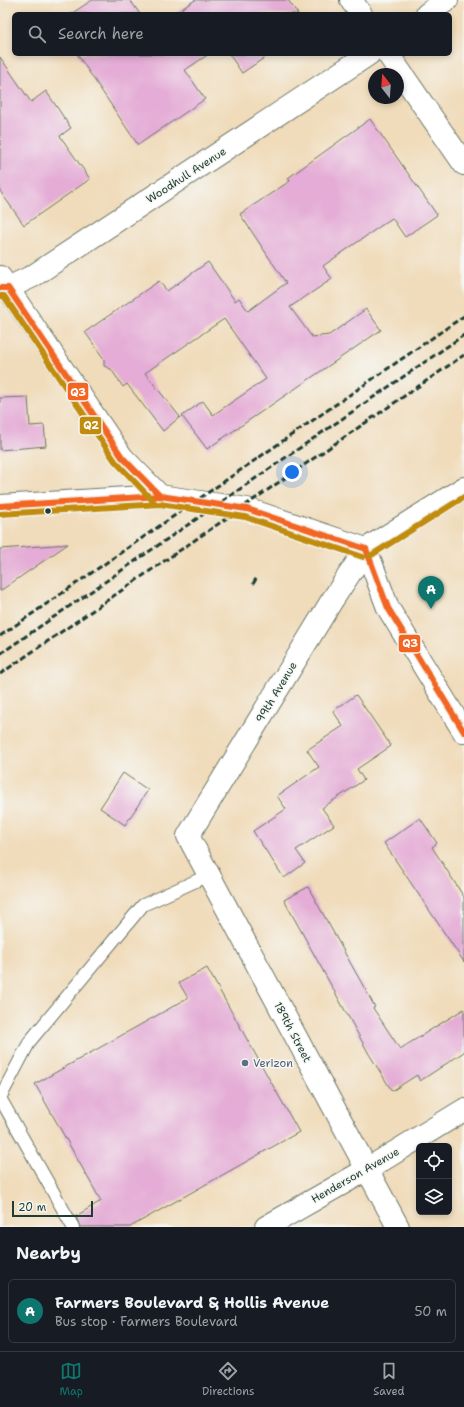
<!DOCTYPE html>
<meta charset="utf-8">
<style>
:root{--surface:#171b24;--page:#242831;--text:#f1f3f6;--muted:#9ea1a6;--line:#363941;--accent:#0f766e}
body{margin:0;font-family:"Shantell Sans",sans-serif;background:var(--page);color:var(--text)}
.controls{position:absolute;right:12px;bottom:12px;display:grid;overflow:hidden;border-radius:6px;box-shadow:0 2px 6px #0003}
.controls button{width:36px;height:36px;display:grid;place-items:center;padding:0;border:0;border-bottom:1px solid var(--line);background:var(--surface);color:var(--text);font:20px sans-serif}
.compass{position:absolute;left:368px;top:68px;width:36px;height:36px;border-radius:50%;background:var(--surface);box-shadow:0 2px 6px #0003;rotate:343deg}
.scale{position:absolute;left:12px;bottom:10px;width:81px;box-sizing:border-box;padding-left:4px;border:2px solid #1f3d34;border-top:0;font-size:11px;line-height:14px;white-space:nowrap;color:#1f3d34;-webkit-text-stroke:3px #f6f6f2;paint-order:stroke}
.you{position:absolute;left:292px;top:472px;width:14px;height:14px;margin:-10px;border:3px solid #fff;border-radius:50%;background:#1a73e8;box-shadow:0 0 0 6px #1a73e833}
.badge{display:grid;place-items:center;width:26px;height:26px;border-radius:50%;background:var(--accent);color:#fff;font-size:13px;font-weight:700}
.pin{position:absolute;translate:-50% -33px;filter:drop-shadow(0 1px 2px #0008)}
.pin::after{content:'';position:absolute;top:21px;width:14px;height:12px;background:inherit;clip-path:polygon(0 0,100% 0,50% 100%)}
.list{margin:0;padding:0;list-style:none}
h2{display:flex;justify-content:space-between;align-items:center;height:52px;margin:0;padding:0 16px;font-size:17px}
h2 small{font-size:13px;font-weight:400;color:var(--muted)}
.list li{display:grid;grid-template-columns:26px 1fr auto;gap:12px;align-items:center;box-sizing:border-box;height:64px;margin:0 8px 8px;padding:0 8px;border:1px solid var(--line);border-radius:6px}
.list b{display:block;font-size:15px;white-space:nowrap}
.list p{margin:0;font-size:13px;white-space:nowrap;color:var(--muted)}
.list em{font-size:13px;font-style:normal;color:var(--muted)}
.icon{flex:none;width:22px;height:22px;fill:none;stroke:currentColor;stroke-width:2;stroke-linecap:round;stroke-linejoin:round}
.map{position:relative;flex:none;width:464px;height:1227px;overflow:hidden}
.search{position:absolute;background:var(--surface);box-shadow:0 2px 6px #0003;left:12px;right:12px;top:12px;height:44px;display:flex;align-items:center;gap:10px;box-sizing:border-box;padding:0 14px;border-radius:6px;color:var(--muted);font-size:15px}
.sheet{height:124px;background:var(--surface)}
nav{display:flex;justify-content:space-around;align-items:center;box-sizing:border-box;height:56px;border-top:1px solid var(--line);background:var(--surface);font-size:11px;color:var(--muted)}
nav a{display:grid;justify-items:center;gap:2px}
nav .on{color:var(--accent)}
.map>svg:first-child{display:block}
.building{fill:#e4acd6}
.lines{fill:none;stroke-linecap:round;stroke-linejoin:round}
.service-casing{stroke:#687463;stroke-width:14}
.minor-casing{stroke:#687463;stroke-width:24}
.service{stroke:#fff;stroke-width:12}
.minor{stroke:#fff;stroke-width:22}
.rail{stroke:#1f3d34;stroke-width:3;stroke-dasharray:6 3;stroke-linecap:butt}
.bus-1-casing{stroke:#f6f6f2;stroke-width:9}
.bus-2-casing{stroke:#f6f6f2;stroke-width:9}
.bus-1{stroke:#f26522;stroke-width:6}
.bus-2{stroke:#c18c0d;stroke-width:6}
.bus-dot{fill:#1f3d34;stroke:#f6f6f2;stroke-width:1.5}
.service-dot{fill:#5c6f8a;stroke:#f6f6f2;stroke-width:1.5}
.labels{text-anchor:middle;stroke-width:3;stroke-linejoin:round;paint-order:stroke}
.street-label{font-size:11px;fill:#1f3d34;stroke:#f6f6f2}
.service-label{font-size:11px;fill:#4e5e75;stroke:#f6f6f2;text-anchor:start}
.line-badge{stroke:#f6f6f2;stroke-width:1.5}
.badge-label{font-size:11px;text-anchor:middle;font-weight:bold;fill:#fff}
</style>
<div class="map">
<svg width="464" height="1227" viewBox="0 0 464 1227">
<rect width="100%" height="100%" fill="#f6f6f2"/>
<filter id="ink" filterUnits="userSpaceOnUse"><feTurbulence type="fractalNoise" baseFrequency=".025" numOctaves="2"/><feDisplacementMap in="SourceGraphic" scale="8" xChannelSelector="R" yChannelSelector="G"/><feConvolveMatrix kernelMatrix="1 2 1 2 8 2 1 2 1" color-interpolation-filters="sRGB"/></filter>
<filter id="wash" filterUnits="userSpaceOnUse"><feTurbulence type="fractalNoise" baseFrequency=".012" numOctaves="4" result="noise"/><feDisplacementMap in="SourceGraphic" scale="16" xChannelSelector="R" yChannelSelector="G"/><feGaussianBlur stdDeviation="0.9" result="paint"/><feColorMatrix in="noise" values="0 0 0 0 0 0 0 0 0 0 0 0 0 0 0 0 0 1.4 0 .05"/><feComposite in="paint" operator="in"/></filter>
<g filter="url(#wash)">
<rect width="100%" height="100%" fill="#f0dbba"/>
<g id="blocks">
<g class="building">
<path d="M92,0H130L140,14H71Z"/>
<path d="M195,0H288L298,14H174Z"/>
<path d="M77,54H209L185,70L205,99L138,145Z"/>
<path d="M229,54H270L242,73Z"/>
<path d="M0,57L31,102L46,91L71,128L60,136L90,179L24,225L0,191Z"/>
<path d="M370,119L437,215L405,237L392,218L323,266L332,279L290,307L312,337L329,335L366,309L381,330L207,449L182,416L203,401L213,415L266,379L224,319L145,373L180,417L163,431L127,384L123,387L111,369L104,366V359L85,332L159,281L167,291L208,262L235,301L239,298L248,311L286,283L240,214L290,181L288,178Z"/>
<path d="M28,397L30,426L44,425L46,446L0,450V398Z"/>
<path d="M68,544L0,591V549Z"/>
<path d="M356,695L391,746L357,769L364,780L322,808L334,825L296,850L305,863L284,878L253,831L286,809L277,796L319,767L307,750L343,726L333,711Z"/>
<path d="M123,773L148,790L125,825L100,808Z"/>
<path d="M420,818L437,843L432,847L464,897V962L384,843Z"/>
<path d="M308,887L375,1007L373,1008L400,1049L464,1009V1052L420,1081L417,1075L392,1091L369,1054L284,900Z"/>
<path d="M207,968L299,1132L130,1227H80L76,1216L101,1201L35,1084L188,998L179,983Z"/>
</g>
</g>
</g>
<g filter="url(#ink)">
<use href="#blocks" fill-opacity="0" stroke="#687463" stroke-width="1"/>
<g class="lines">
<g class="service-casing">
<g id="service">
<path d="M0,1098L30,1041L143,905L209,875"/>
<path d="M0,1098L73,1227"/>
</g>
</g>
<g class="minor-casing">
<g id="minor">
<path d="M351,0L361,14"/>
<path d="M427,14L447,0"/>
<path d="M388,54L464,164"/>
<path d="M0,277L122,457L160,496"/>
<path d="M0,288H8L33,276L369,54"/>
<path d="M0,506L160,496L247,509L366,549"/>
<path d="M366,549L388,608L464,732"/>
<path d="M266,1227L366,1170L464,1110"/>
<path d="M398,1227L188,836L331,602L366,549L464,488"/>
</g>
</g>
<use href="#service" class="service"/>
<use href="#minor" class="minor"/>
<g class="rail">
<path d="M253,584L257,577"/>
<path d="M0,636L464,316"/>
<path d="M0,654L464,335"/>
<path d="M0,674L464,355"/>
</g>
<g class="bus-1-casing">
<g id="bus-1">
<path d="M0,288H8L122,457L160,496"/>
<path d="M0,506L160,496L247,509L366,549"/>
<path d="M366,549L388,608L464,732"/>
</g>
</g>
<g class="bus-2-casing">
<g id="bus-2">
<path d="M0,296H4L115,461L154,502"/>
<path d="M0,514L160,504L245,517L363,557"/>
<path d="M370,556L464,497"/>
</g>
</g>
<use href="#bus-1" class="bus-1"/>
<use href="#bus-2" class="bus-2"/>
</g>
</g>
<circle class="bus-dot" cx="48" cy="511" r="3.5"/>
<circle class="service-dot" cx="245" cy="1063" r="4"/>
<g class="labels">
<g class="street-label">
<text transform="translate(186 175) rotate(-33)" y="4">Woodhull Avenue</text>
<text transform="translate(276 692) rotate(-59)" y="4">99th Avenue</text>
<text transform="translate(293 1032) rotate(62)" y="4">189th Street</text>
<text transform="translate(355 1175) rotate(-30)" y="4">Henderson Avenue</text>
</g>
<g class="service-label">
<text x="253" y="1067">Verizon</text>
</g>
</g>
<g class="line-badge">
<rect x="67" y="382" width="22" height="19" rx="4" fill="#f26522"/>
<rect x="79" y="416" width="23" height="19" rx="4" fill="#c18c0d"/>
<rect x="398" y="634" width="23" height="19" rx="4" fill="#f26522"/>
</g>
<g class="badge-label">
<text x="78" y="396">Q3</text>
<text x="91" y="429">Q2</text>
<text x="410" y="647">Q3</text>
</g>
</svg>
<div class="controls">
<button><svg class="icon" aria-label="locate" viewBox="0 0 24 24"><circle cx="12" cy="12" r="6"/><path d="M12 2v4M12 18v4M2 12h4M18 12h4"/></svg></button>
<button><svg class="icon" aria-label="layers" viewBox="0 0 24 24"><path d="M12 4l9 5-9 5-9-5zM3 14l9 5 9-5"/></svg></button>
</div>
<svg class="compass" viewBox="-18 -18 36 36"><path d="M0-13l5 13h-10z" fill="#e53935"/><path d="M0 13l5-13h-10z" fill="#9ea1a6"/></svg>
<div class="scale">20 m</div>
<div class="you"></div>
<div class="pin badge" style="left:431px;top:609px">A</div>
<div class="search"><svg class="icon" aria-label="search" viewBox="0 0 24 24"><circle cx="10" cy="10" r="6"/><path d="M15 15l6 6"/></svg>Search here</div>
</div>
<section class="sheet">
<h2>Nearby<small></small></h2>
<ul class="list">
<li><span class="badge">A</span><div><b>Farmers Boulevard &amp; Hollis Avenue</b><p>Bus stop · Farmers Boulevard</p></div><em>50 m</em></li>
</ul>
</section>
<nav>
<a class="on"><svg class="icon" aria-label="map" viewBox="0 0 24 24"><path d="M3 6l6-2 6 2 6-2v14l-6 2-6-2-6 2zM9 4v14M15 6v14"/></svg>Map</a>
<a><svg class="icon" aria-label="directions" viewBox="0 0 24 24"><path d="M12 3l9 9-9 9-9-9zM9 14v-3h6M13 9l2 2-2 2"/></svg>Directions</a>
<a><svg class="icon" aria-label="saved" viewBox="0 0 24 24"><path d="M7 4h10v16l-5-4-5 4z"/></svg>Saved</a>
</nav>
